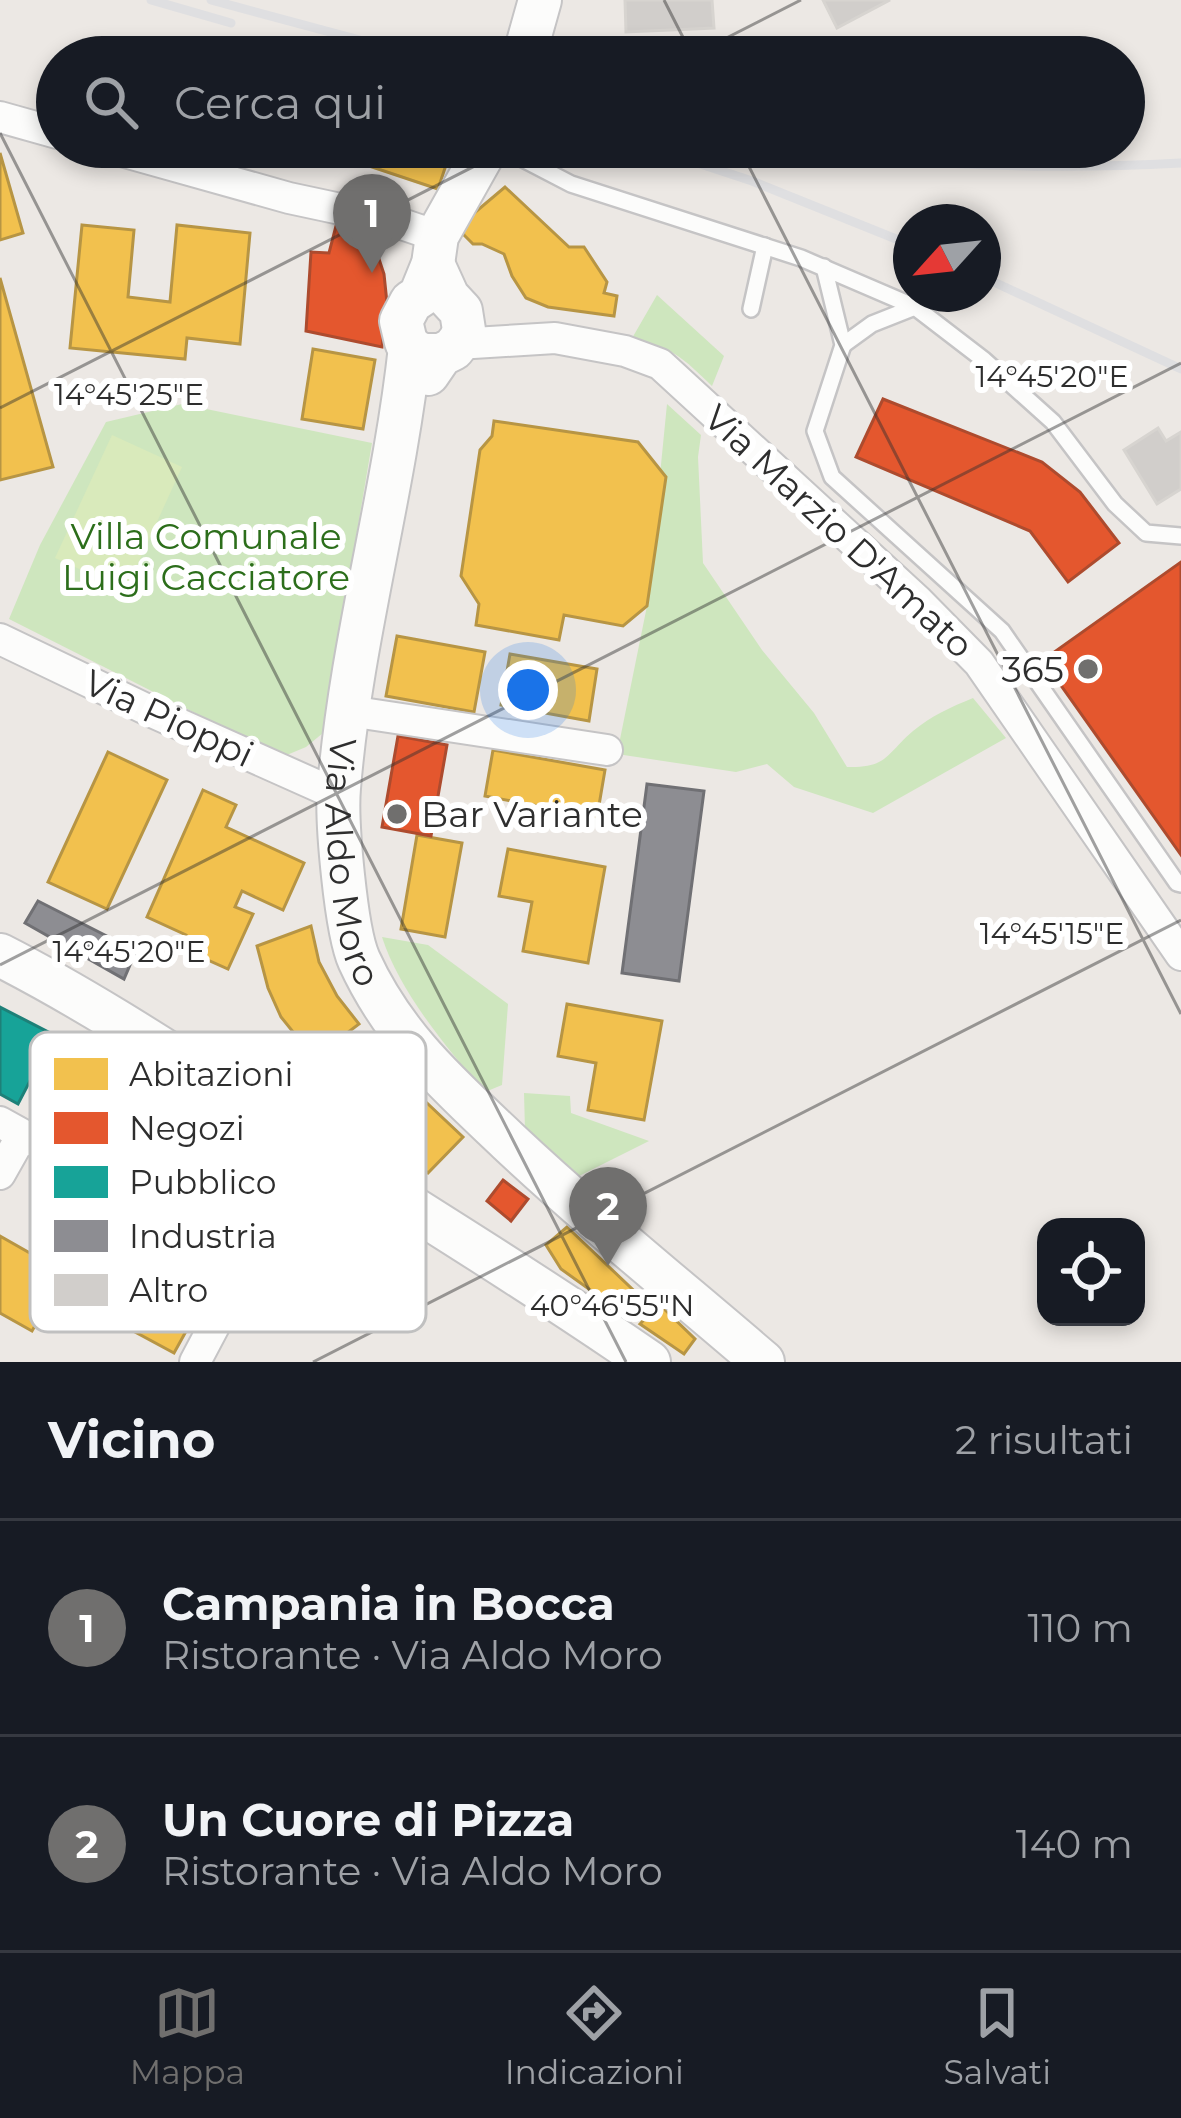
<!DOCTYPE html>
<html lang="it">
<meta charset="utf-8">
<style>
:root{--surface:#171b24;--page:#242831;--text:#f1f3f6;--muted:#9ea1a6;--line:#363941;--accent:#706f6e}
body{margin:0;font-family:Montserrat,sans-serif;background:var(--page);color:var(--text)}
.controls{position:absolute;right:36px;bottom:36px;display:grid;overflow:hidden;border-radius:24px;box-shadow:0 6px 18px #0003}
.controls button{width:108px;height:108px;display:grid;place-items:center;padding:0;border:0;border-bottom:3px solid var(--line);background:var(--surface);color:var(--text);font:60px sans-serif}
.compass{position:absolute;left:893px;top:204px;width:108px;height:108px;border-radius:50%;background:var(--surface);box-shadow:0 6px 18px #0003;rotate:243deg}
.you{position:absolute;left:528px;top:690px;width:42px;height:42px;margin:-30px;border:9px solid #fff;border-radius:50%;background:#1a73e8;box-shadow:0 0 0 18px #1a73e833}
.badge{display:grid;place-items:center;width:78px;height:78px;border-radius:50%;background:var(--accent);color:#fff;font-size:39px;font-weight:700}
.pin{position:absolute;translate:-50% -99px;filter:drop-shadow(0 3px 6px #0008)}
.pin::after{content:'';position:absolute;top:63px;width:42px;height:36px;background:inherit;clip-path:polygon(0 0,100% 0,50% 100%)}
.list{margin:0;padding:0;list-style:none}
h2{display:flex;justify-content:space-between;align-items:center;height:156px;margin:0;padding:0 48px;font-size:51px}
h2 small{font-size:39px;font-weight:400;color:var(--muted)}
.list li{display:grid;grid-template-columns:78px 1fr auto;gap:36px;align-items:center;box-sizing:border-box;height:216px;padding:0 48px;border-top:3px solid var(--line)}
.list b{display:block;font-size:45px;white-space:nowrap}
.list p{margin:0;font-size:39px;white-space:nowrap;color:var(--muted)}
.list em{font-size:39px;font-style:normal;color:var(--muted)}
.icon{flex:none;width:66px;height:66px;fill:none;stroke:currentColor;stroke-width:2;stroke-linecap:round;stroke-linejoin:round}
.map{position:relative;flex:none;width:1181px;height:1362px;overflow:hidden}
.search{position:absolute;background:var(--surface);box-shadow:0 6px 18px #0003;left:36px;right:36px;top:36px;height:132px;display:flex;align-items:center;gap:30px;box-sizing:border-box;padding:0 42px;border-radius:66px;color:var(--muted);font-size:45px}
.sheet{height:588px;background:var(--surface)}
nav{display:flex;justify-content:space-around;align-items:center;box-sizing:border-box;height:168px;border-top:3px solid var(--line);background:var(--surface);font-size:33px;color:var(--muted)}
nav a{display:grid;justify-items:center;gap:6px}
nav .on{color:var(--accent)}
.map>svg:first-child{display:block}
.green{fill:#cee6be}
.pitch{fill:#d9eabb}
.homes{fill:#f2c14e;stroke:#b79544;stroke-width:3}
.shops{fill:#e4572e;stroke:#ad4b2e;stroke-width:3}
.public{fill:#17a398;stroke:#1e8078;stroke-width:3}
.industry{fill:#8d8d92;stroke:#707074;stroke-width:3}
.building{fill:#d1cecb;stroke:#d7d4d0;stroke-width:3}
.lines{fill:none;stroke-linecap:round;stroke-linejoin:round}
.lane-casing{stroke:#c5c4c5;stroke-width:20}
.street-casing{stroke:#c5c4c5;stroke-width:34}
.secondary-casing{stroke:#c5c4c5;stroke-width:46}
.lane{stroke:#fcfcfb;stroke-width:15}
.street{stroke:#fcfcfb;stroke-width:30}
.secondary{stroke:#fcfcfb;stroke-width:42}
.rail{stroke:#dfdfe1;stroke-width:9}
.ticks{fill:none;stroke:#2e2e2e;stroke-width:3;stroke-opacity:0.45}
.poi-dot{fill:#706f6e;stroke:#fff;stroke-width:4.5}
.labels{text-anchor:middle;stroke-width:12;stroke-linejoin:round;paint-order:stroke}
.street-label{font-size:36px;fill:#2e2e2e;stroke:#fff}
.park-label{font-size:36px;fill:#2c6e1b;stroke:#fff}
.poi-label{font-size:36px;fill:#2e2e2e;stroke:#fff;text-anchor:end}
.key{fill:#fff;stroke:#c0c0c0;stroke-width:3}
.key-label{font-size:33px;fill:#2e2e2e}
.ticks-label{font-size:30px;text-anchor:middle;fill:#2e2e2e;stroke:#fff;stroke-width:12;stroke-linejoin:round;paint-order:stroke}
</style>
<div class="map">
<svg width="1181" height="1362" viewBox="0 0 1181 1362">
<rect width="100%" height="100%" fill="#ece8e4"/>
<g class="green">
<path d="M657,295L724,356L712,386C684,359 671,345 631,340Z"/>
<path d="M182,404L372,443L323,733L306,747L282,757L9,619L40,545L106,422Z"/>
<path d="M667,404L701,435L698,457L703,563L762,650L814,713L847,767C888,768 886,754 913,731C931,716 951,707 973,698L1006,738L873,813L794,787L767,764L736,772L617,754L647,606Z"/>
<path d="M382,937L428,945L508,1004L502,1085L485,1092C448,1050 399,991 382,937Z"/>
<path d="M524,1093L570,1096L571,1113L649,1141L579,1176L525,1130Z"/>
</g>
<path class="pitch" d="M112,435L182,467L126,590L55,558Z"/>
<g class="homes">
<path d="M351,147H452L438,189L348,159Z"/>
<path d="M0,153L23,233L0,240Z"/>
<path d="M505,187L569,247H584L607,282L604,293L617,296L614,316L548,307L526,298L512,276L504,254L482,244H473L464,235L460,225Z"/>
<path d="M82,225L134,230L128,297L170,302L177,225L250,233L240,344L187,338L185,359L70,348Z"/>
<path d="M0,278L53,467L0,480Z"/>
<path d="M313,349L375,360L363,429L302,419Z"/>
<path d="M494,421L638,442L666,477L647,606L623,626L564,615L559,640L476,625L479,604L461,576L480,450L492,436Z"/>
<path d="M397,636L485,652L474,712L386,696Z"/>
<path d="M510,654L597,669L589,721L501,705Z"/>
<path d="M493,750L605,770L597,817L485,796Z"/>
<path d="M108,752L167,780L107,909L48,882Z"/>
<path d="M203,790L236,805L226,827L304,863L283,910L242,891L235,907L253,914L228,969L181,948L186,935L147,917Z"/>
<path d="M417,835L462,843L445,937L401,929Z"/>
<path d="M508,849L605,867L588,963L523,951L532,902L499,896Z"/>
<path d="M311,926L319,962L337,996L359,1024L314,1058L281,1017L268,988L257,946Z"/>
<path d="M567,1004L662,1021L644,1120L588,1110L596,1063L558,1056Z"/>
<path d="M367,1036L410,1087L463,1137L428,1173L370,1126L326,1069Z"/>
<path d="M567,1227L648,1304L632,1320L561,1269L546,1245Z"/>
<path d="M0,1236L65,1273L32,1331L0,1313Z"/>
<path d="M131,1257L205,1297L174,1353L113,1320L120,1306L108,1299Z"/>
<path d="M659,1304L695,1339L684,1354L640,1324Z"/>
</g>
<g class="shops">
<path d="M361,225L375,247L384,274L387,303L382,347L306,331L311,252L329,253L336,226Z"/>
<path d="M883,399L1042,462L1080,492L1119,543L1068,582L1030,531L856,457Z"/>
<path d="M1181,562V855L1043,660Z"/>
<path d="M398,736L447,745L431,836L382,827Z"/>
<path d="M503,1180L528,1199L511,1221L487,1201Z"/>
</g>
<path class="public" d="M0,1007L54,1035L18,1104L0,1094Z"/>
<g class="industry">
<path d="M647,784L704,791L679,981L622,973Z"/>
<path d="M38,901L136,951L124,979L25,923Z"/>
</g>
<g class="building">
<path d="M625,0H712L714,28L626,32Z"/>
<path d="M823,0H890L837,28Z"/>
<path d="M1158,428L1166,441L1181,432V489L1157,504L1124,450Z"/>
</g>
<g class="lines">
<g class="lane-casing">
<g id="lane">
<path d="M500,147L571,184L801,258L915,307L984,360L1053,422L1115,504L1146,533L1181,536"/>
<path d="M824,267L843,345L815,431L832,477L1002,631L1177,883L1181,884"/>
<path d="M751,309L765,246"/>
<path d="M843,345L872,324L915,307"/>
</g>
</g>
<g class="street-casing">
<g id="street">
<path d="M0,117L57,133"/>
<path d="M107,147L289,198L387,219L437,236"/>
<path d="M457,344L555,338L625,351L660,364L917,600L979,663L1181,955"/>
<path d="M0,639L150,711L338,795"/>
<path d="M349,711L607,750"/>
<path d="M0,1122L249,1260L195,1362"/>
<path d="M0,1174L22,1135"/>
</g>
</g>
<g class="secondary-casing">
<g id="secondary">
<path d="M524,57L540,0"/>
<path id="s1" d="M410,347C394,495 351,640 339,788C336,821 346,931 359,960C394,1037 448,1084 508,1141C590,1218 678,1289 763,1362"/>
<path d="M441,355H423L413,350L406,342L401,321L411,302L420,296L433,264L437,236L487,147"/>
<path d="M428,374L441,355L453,349L460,340L464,330L461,311L448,297L433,264"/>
<path d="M0,955C100,1006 194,1070 289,1130C409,1206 531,1281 649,1362"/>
</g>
</g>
<use href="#lane" class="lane"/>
<use href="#street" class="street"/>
<use href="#secondary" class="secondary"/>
<g class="rail">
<path d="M151,0L231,23"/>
<path d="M211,0L423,57"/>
<path d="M649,147L752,181L911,245"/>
<path d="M795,147C924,167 1051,170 1181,163"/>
<path d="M983,277L1181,369"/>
</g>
</g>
<path class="ticks" d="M664,0L693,57M689,57L801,0M0,133L626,1362M739,147L1181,1014M0,408L512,147M0,965L1181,363M313,1362L1181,920"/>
<g class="poi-dot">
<circle cx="1088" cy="669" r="12"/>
<circle cx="397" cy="814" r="12"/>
</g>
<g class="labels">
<g class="street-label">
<text transform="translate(839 531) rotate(43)" y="13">Via Marzio D'Amato</text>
<text transform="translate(169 718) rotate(25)" y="13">Via Pioppi</text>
<text dy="13" stroke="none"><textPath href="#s1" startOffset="522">Via Aldo Moro</textPath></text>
</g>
<g class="park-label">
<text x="206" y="549">Villa Comunale<tspan x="206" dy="41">Luigi Cacciatore</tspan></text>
</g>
<g class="poi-label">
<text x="1064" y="682">365</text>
<text x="421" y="827" text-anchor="start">Bar Variante</text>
</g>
</g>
<rect x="30" y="1032" width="396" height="300" rx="18" class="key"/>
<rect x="54" y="1058" width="54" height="32" fill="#f2c14e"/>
<rect x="54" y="1112" width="54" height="32" fill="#e4572e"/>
<rect x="54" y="1166" width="54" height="32" fill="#17a398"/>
<rect x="54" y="1220" width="54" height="32" fill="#8d8d92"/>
<rect x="54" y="1274" width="54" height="32" fill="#d1cecb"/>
<g class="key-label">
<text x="129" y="1086">Abitazioni</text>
<text x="129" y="1140">Negozi</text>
<text x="129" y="1194">Pubblico</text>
<text x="129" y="1248">Industria</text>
<text x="129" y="1302">Altro</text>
</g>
<g class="ticks-label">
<text x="1052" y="387">14°45'20"E</text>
<text x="129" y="405">14°45'25"E</text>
<text x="1052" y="944">14°45'15"E</text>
<text x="129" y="962">14°45'20"E</text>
<text x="612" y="1316">40°46'55"N</text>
</g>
</svg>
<div class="controls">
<button><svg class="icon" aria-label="locate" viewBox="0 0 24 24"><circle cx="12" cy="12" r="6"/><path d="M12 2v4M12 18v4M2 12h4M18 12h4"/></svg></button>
</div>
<svg class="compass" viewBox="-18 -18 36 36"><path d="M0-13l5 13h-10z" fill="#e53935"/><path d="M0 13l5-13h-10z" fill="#9ea1a6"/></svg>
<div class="you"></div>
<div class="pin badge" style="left:372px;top:273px">1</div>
<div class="pin badge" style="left:608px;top:1266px">2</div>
<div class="search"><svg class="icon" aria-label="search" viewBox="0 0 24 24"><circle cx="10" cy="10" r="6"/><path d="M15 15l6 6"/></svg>Cerca qui</div>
</div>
<section class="sheet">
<h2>Vicino<small>2 risultati</small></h2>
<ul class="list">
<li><span class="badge">1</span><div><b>Campania in Bocca</b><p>Ristorante · Via Aldo Moro</p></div><em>110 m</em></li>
<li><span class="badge">2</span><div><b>Un Cuore di Pizza</b><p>Ristorante · Via Aldo Moro</p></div><em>140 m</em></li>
</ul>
</section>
<nav>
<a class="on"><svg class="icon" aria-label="map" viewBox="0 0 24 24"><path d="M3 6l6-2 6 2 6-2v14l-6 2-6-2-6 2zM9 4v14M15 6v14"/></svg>Mappa</a>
<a><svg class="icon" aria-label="directions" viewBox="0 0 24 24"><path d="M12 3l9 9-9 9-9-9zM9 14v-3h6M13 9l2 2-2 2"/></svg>Indicazioni</a>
<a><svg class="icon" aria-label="saved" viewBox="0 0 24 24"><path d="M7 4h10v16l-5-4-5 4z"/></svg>Salvati</a>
</nav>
